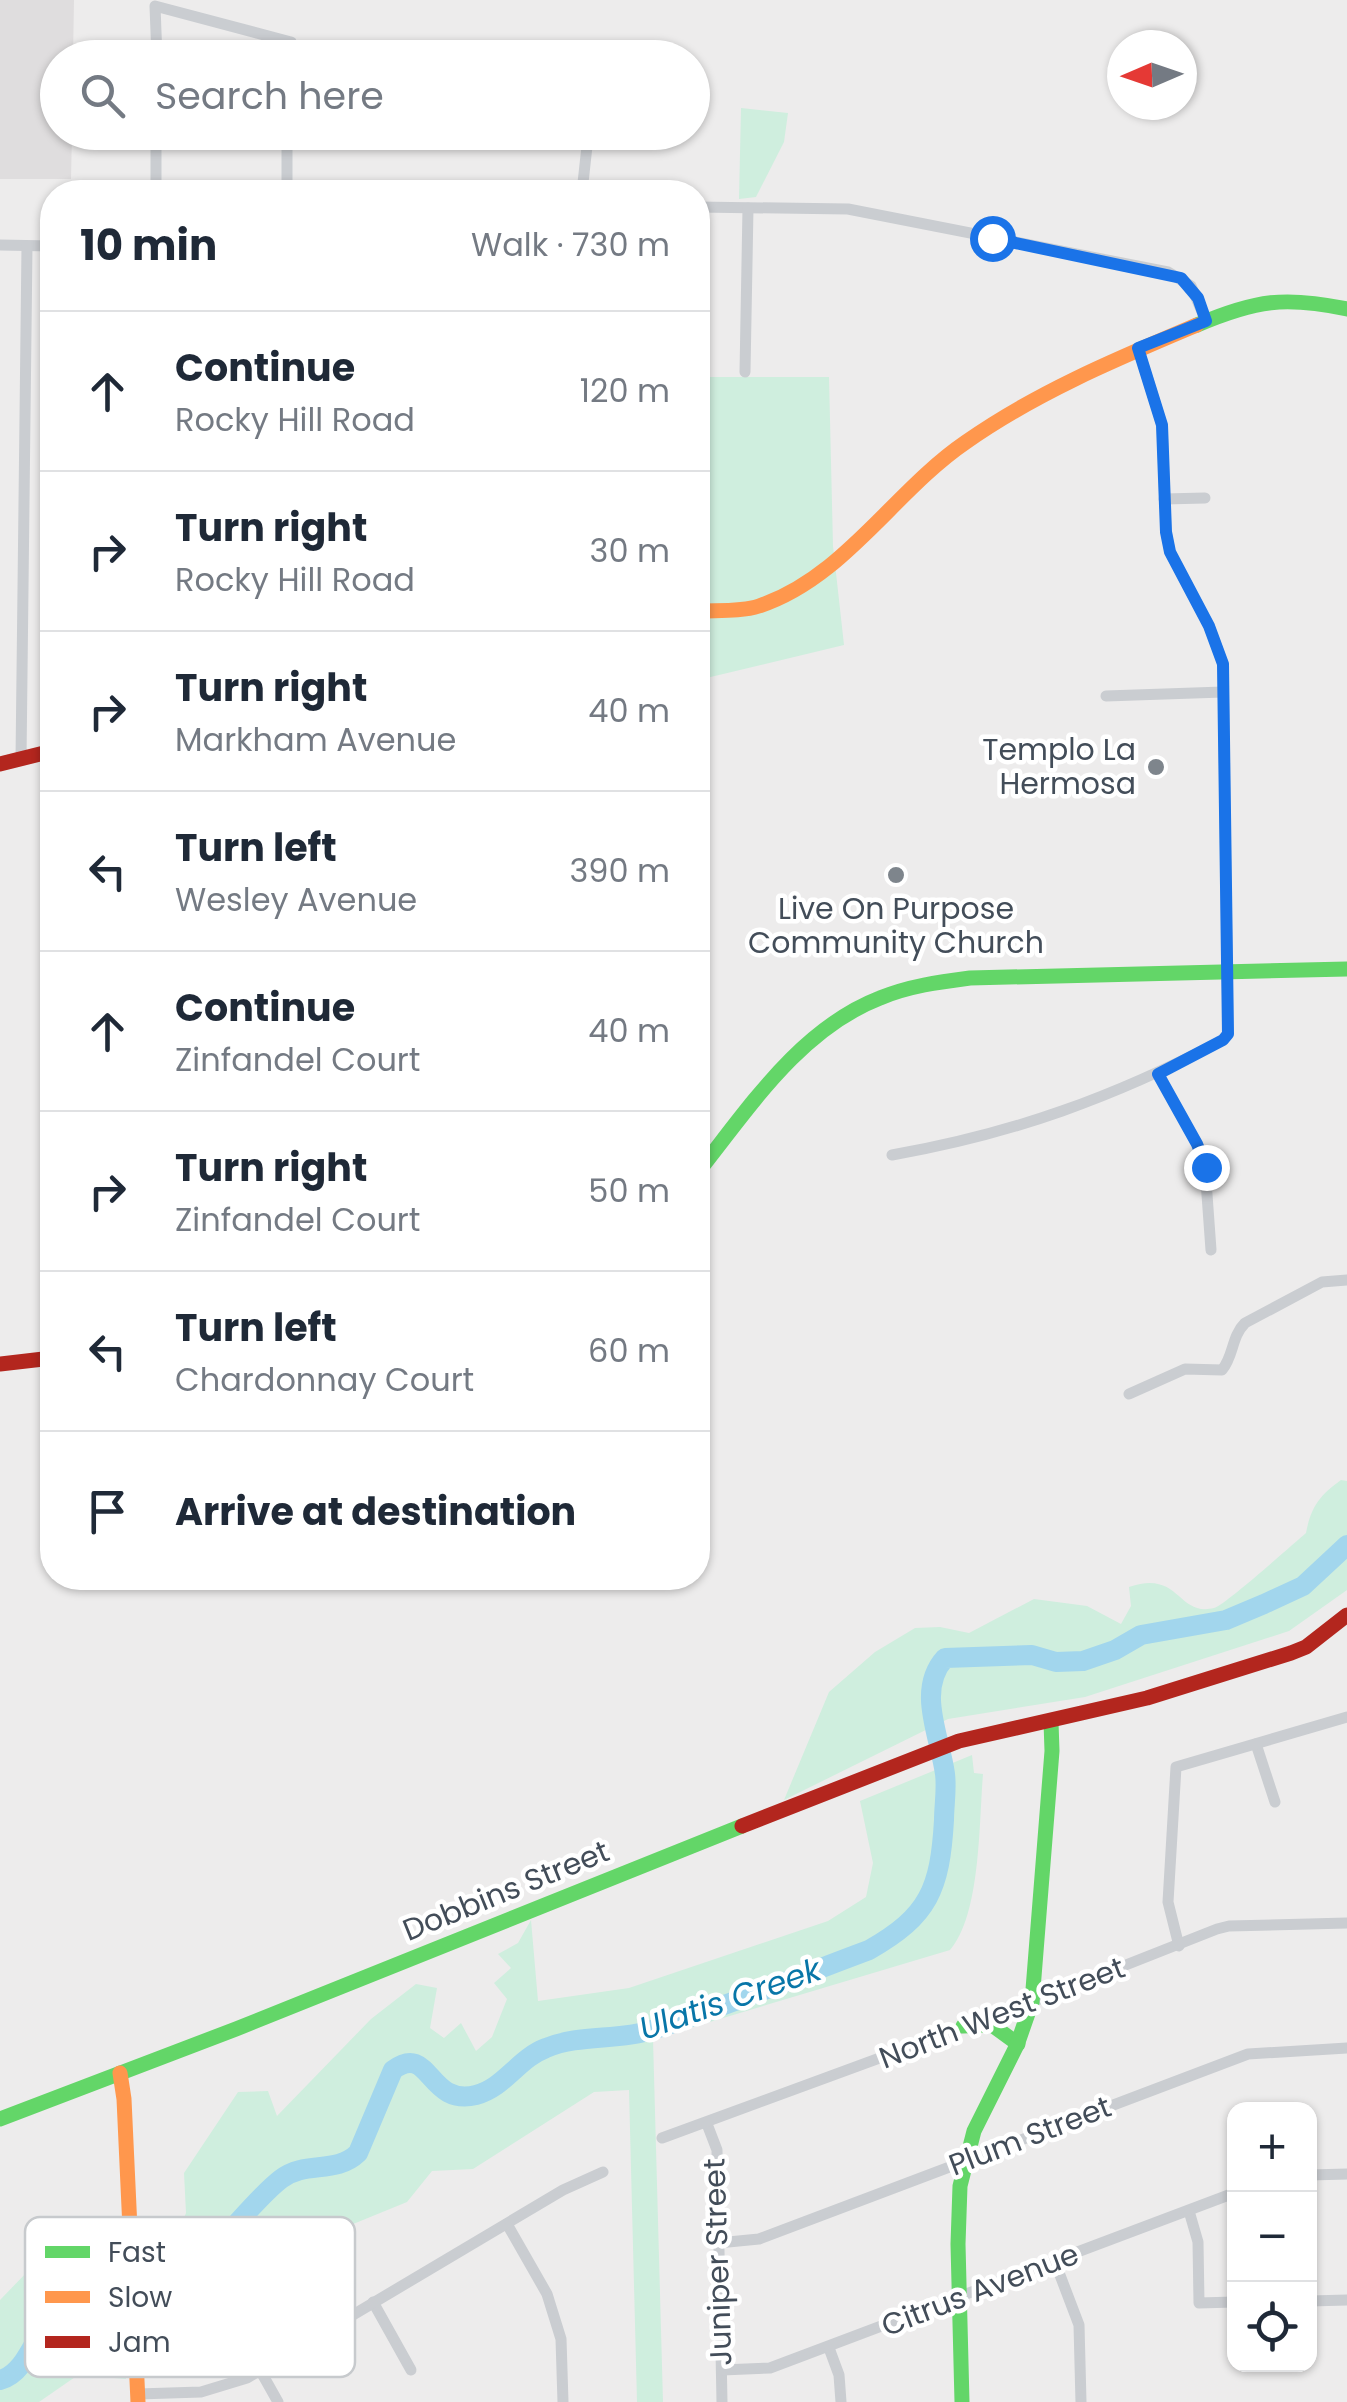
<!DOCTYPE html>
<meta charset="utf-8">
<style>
:root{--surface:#fff;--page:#f2f2f3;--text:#1f2937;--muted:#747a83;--line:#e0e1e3}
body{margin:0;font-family:Poppins,sans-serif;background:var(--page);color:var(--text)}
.controls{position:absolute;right:30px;bottom:30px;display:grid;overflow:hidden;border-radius:20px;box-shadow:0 2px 8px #0004}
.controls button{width:90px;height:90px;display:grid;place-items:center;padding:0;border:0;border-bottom:2px solid var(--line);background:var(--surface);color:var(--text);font:50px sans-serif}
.compass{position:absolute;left:1107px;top:30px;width:90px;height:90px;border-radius:50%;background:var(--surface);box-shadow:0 2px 8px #0004;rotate:268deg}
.stop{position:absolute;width:30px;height:30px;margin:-22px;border:8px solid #1a73e8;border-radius:50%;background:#fff}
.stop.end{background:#1a73e8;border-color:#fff;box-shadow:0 2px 10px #0008}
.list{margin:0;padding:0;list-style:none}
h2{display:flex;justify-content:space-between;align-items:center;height:130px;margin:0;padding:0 40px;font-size:42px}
h2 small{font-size:32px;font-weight:400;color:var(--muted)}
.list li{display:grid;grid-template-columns:65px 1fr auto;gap:30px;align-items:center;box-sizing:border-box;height:160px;padding:0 40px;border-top:2px solid var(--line)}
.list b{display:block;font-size:38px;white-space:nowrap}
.list p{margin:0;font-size:32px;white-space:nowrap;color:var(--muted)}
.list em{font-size:32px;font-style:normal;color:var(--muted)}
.icon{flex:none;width:55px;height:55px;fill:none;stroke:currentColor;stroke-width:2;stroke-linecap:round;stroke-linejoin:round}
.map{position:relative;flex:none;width:1347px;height:2402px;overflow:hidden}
.search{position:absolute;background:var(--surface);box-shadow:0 2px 8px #0004;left:40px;top:40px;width:670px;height:110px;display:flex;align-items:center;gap:25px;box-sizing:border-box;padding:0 35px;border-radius:55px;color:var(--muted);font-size:38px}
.panel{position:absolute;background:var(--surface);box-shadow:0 2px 8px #0004;left:40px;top:180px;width:670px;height:1410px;border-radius:40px}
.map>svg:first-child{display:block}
.education{fill:#dfddde}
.green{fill:#cfeede}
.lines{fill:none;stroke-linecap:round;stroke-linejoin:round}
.river{stroke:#a2d6ed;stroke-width:20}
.street{stroke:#cacdd1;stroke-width:11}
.fast{stroke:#63d668;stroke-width:15}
.slow{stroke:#ff974d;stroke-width:15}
.jam{stroke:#b3261e;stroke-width:15}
.route{stroke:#1a73e8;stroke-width:12}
.poi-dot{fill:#7e858c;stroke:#fff;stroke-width:4}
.labels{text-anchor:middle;stroke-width:9;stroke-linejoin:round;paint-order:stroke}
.poi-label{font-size:30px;fill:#434d59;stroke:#fff;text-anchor:end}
.street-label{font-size:30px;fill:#434d59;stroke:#fff}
.water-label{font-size:32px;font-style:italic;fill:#0876a8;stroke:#fff}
.key{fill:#fff;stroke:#c7cacd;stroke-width:2.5}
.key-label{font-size:28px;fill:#434d59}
</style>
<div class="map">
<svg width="1347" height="2402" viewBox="0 0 1347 2402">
<rect width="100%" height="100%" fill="#edecec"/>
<path class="education" d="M0,0H74L73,57L58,58V132L72,133L71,179H0Z"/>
<g class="green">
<path d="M741,108L788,113L784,142L756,197L739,199Z"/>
<path d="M698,377H829L833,546L844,645L698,680Z"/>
<path d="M1341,1480L1347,1481V1590L1289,1631L1085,1697L948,1719L784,1800L829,1692L875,1652L915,1628L940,1627L969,1633L1034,1599L1087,1606L1121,1624L1131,1606L1129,1587C1180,1569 1177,1617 1214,1608C1225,1605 1292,1545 1306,1533C1311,1507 1319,1496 1341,1480Z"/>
<path d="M972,1755L974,1773L983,1774C979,1821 981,1915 950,1950L653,2039L663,2402H637L629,2090L594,2092L473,2169L432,2171L407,2202L292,2249L254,2290L221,2305L120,2336L126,2379L78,2375L39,2402H0V2300L29,2270L64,2262L113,2245L150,2254L179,2229L186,2213L184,2173L238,2092L268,2091L277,2116L371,2019L416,1984L437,1988L430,2028L444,2038L461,2023L476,2051L492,2037L507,1999L494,1983L511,1968L498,1954L518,1943L531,1920L538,2001L629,1988L828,1921L866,1897L873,1863L860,1801Z"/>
</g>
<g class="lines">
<path class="river" d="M0,2380C29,2373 37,2325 61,2304C91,2279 139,2290 173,2278C209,2265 248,2204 281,2179C306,2160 335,2175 358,2153L393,2070C431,2042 427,2107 476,2095C504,2088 519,2058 546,2048C580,2034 617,2041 652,2030C725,2007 796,1977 869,1950C929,1916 940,1889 944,1820C944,1806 947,1789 945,1774C940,1736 916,1690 945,1658L1032,1655L1056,1662L1083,1661L1115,1650L1141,1635L1226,1620L1264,1604L1303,1586L1347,1545"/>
<g class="street">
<path d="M157,58L155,6L291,42L289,58"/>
<path d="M156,192V132"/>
<path d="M287,192V132"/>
<path d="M582,192L588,137"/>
<path d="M698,207L848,209L1168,272L1191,286L1206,321"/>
<path d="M0,245L52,246"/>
<path d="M745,372L748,208"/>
<path d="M1164,499L1205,498"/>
<path d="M1106,696L1223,692"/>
<path d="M21,759L27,246"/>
<path d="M1158,1074L1197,1144L1205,1167L1211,1250"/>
<path d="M892,1155C1013,1134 1114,1097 1223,1040L1228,1033L1223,664L1209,626L1170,552L1166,531L1162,425L1138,348"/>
<path d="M1129,1394L1185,1369L1222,1370C1234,1356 1231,1337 1245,1323L1322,1282L1347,1280"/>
<path d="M1256,1744L1275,1802"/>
<path d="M1179,1946L1168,1902L1176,1767L1347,1717"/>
<path d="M707,2124L717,2150L722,2402"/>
<path d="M662,2138L1032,2002L1217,1929L1229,1926L1347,1923"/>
<path d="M1310,2175L1347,2174"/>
<path d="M1189,2211L1198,2242L1199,2303L1234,2302"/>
<path d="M507,2224L547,2294L561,2339L563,2402"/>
<path d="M718,2243L759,2239L1248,2054L1347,2048"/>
<path d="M1055,2262L1079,2325L1081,2402"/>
<path d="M1310,2301L1347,2300"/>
<path d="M373,2302L411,2370"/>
<path d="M829,2348L839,2375L841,2402"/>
<path d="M260,2370L278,2402"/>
<path d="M722,2370L770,2368L1234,2193"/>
<path d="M138,2394L201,2392L247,2378L563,2190L603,2172"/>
</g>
<g class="fast">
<path d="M1197,325C1256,300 1285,296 1347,309"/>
<path d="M698,1172C749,1108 800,1029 880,998C909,986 939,982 970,978L1347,969"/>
<path d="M963,2026L992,2025L1018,2044"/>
<path d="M0,2119L236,2029L742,1826"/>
<path d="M962,2402L958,2244L960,2186L974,2131L1017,2045L1032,2002L1052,1751L1051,1722"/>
</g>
<g class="slow">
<path d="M698,611C717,610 741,612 759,606C844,578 894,491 966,442C1037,392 1119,358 1197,325"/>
<path d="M120,2073L124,2099L138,2402"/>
</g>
<g class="jam">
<path d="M0,764L52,751"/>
<path d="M0,1364L52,1358"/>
<path d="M742,1826L959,1741L1147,1698L1291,1653L1306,1647L1347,1615"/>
</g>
</g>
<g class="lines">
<path class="route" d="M992,238L1181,278L1198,298L1206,321L1138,348L1162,425L1166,532L1170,552L1209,626L1223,664L1228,1034L1223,1040L1158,1074L1197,1144L1206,1167"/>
</g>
<g class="poi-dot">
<circle cx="1156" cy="767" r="10"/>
<circle cx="896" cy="875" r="10"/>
</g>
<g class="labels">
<g class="poi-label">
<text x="1136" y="760">Templo La<tspan x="1136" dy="34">Hermosa</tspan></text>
<text x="896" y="919" text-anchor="middle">Live On Purpose<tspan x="896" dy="34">Community Church</tspan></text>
</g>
<g class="street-label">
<text transform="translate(506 1891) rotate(-22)" y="10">Dobbins Street</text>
<text transform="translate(1002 2013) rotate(-21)" y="10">North West Street</text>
<text transform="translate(1030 2136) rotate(-21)" y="10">Plum Street</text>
<text transform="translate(718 2262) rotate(-92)" y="10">Juniper Street</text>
<text transform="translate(980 2290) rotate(-21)" y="10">Citrus Avenue</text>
</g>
<g class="water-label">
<text transform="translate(730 1999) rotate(-19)" y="11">Ulatis Creek</text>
</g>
</g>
<rect x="25" y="2217" width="330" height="160" rx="15" class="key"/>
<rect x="45" y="2246" width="45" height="12" fill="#63d668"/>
<rect x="45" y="2291" width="45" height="12" fill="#ff974d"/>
<rect x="45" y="2336" width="45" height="12" fill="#b3261e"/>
<g class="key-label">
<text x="108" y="2262">Fast</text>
<text x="108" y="2307">Slow</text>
<text x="108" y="2352">Jam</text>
</g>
</svg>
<div class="controls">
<button>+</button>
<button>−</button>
<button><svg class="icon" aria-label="locate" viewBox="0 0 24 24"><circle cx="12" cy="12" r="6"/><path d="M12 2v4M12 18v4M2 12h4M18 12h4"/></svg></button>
</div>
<svg class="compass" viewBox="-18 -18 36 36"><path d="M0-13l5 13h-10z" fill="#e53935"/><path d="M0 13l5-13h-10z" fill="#747a83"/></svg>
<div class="stop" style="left:992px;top:238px"></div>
<div class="stop end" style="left:1206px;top:1167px"></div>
<div class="search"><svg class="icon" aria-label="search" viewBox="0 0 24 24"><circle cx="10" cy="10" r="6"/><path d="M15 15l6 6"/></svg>Search here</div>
<section class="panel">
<h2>10 min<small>Walk · 730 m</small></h2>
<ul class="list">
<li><svg class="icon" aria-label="ahead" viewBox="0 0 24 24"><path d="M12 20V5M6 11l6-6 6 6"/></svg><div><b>Continue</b><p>Rocky Hill Road</p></div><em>120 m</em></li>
<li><svg class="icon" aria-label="right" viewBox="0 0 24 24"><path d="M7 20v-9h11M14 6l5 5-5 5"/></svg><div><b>Turn right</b><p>Rocky Hill Road</p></div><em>30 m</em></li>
<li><svg class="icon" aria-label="right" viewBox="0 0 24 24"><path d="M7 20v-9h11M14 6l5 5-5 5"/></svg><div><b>Turn right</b><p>Markham Avenue</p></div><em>40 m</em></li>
<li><svg class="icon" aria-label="left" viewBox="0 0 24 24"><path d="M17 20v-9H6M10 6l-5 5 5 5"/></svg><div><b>Turn left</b><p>Wesley Avenue</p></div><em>390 m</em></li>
<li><svg class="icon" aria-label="ahead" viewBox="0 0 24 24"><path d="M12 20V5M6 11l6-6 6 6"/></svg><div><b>Continue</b><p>Zinfandel Court</p></div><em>40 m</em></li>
<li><svg class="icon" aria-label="right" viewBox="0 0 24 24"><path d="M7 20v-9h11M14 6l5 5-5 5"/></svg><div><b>Turn right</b><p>Zinfandel Court</p></div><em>50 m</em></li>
<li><svg class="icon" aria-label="left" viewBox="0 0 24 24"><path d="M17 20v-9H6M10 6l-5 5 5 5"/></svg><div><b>Turn left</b><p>Chardonnay Court</p></div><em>60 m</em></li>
<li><svg class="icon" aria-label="arrive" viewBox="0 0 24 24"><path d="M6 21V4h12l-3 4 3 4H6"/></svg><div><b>Arrive at destination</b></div></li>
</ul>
</section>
</div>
